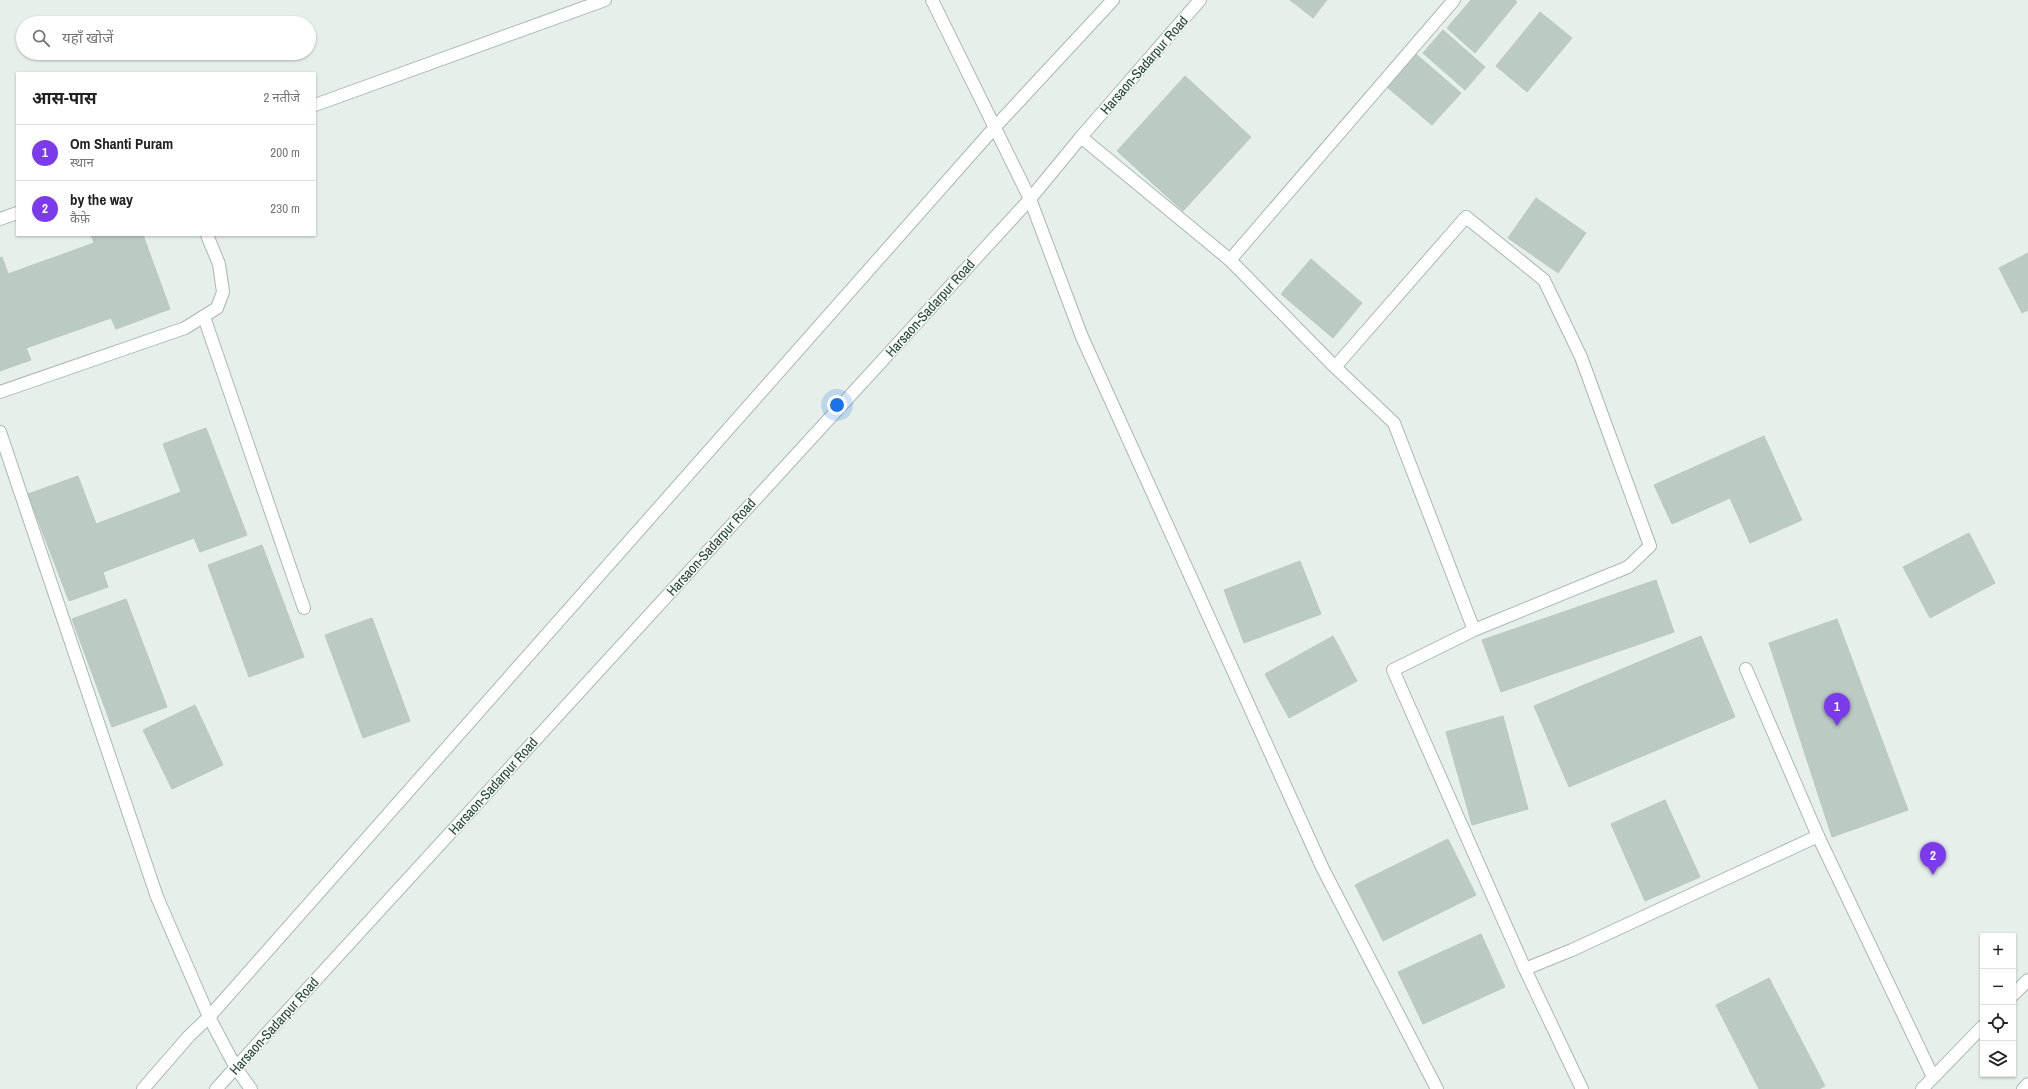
<!DOCTYPE html>
<html lang="hi">
<meta charset="utf-8">
<style>
:root{--surface:#fff;--page:#f6f6f6;--text:#222;--muted:#767676;--line:#e0e0e0;--accent:#7c3aed}
body{margin:0;font-family:"Archivo Narrow","Noto Sans Devanagari",sans-serif;background:var(--page);color:var(--text)}
.controls{position:absolute;right:12px;bottom:12px;display:grid;overflow:hidden;border-radius:0px;box-shadow:0 1px 3px #0004}
.controls button{width:36px;height:36px;display:grid;place-items:center;padding:0;border:0;border-bottom:1px solid var(--line);background:var(--surface);color:var(--text);font:20px sans-serif}
.you{position:absolute;left:837px;top:405px;width:14px;height:14px;margin:-10px;border:3px solid #fff;border-radius:50%;background:#1a73e8;box-shadow:0 0 0 6px #1a73e833}
.badge{display:grid;place-items:center;width:26px;height:26px;border-radius:50%;background:var(--accent);color:#fff;font-size:13px;font-weight:700}
.pin{position:absolute;translate:-50% -33px;filter:drop-shadow(0 1px 2px #0008)}
.pin::after{content:'';position:absolute;top:21px;width:14px;height:12px;background:inherit;clip-path:polygon(0 0,100% 0,50% 100%)}
.list{margin:0;padding:0;list-style:none}
h2{display:flex;justify-content:space-between;align-items:center;height:52px;margin:0;padding:0 16px;font-size:17px}
h2 small{font-size:13px;font-weight:400;color:var(--muted)}
.list li{display:grid;grid-template-columns:26px 1fr auto;gap:12px;align-items:center;box-sizing:border-box;height:56px;padding:0 16px;border-top:1px solid var(--line)}
.list b{display:block;font-size:15px;white-space:nowrap}
.list p{margin:0;font-size:13px;white-space:nowrap;color:var(--muted)}
.list em{font-size:13px;font-style:normal;color:var(--muted)}
.icon{flex:none;width:22px;height:22px;fill:none;stroke:currentColor;stroke-width:2;stroke-linecap:round;stroke-linejoin:round}
.map{position:relative;flex:none;width:2028px;height:1089px;overflow:hidden}
.search{position:absolute;background:var(--surface);box-shadow:0 1px 3px #0004;left:16px;top:16px;width:300px;height:44px;display:flex;align-items:center;gap:10px;box-sizing:border-box;padding:0 14px;border-radius:22px;color:var(--muted);font-size:15px}
.panel{position:absolute;background:var(--surface);box-shadow:0 1px 3px #0004;left:16px;top:72px;width:300px;height:164px;border-radius:0px}
.map>svg:first-child{display:block}
.building{fill:#bbcac3;stroke:#b8c9c0}
.lines{fill:none;stroke-linecap:round;stroke-linejoin:round}
.service-casing{stroke:#a8b8b1;stroke-width:14}
.minor-casing{stroke:#a8b8b1;stroke-width:14}
.tertiary-casing{stroke:#a8b8b1;stroke-width:14}
.service{stroke:#fff;stroke-width:12}
.minor{stroke:#fff;stroke-width:12}
.tertiary{stroke:#fff;stroke-width:12}
.labels{text-anchor:middle;stroke-width:3;stroke-linejoin:round;paint-order:stroke}
.street-label{font-size:14px;fill:#244237;stroke:#f7fbf8}
</style>
<div class="map">
<svg width="2028" height="1089" viewBox="0 0 2028 1089">
<rect width="100%" height="100%" fill="#e6efea"/>
<g class="building">
<path d="M1290,0H1327L1313,18Z"/>
<path d="M1471,0H1515L1517,2L1475,53L1447,28Z"/>
<path d="M1540,12L1572,38L1527,92L1496,66Z"/>
<path d="M1443,30L1485,67L1465,90L1423,53Z"/>
<path d="M1416,54L1461,93L1432,125L1387,87Z"/>
<path d="M1185,76L1251,137L1183,211L1117,151Z"/>
<path d="M1536,198L1586,233L1558,273L1508,238Z"/>
<path d="M91,235H143L170,309L116,329L111,318L26,348L31,360L0,371V258L2,257L8,274L94,243Z"/>
<path d="M2028,253V310L2022,313L1999,268Z"/>
<path d="M1311,259L1362,303L1333,338L1281,294Z"/>
<path d="M206,428L247,535L200,552L194,538L103,572L108,587L69,601L28,494L78,476L96,524L181,492L163,444Z"/>
<path d="M1764,436L1802,520L1750,543L1730,498L1672,524L1654,485Z"/>
<path d="M1969,533L1995,583L1930,618L1903,567Z"/>
<path d="M262,545L304,657L249,677L208,565Z"/>
<path d="M1300,561L1321,614L1244,643L1224,590Z"/>
<path d="M1656,580L1674,632L1501,692L1482,640Z"/>
<path d="M126,599L167,707L112,727L72,619Z"/>
<path d="M372,618L410,721L363,738L325,635Z"/>
<path d="M1837,619L1908,810L1832,837L1769,643Z"/>
<path d="M1333,636L1357,681L1289,718L1265,674Z"/>
<path d="M1701,636L1735,717L1569,787L1534,706Z"/>
<path d="M195,705L223,765L172,789L143,730Z"/>
<path d="M1503,716L1528,809L1472,825L1446,732Z"/>
<path d="M1665,800L1700,877L1645,901L1611,824Z"/>
<path d="M1448,839L1476,895L1383,941L1355,885Z"/>
<path d="M1481,934L1505,987L1423,1024L1398,972Z"/>
<path d="M1769,978L1825,1086L1819,1089H1759L1716,1005Z"/>
</g>
<g class="lines">
<g class="service-casing">
<g id="service">
<path d="M315,105L605,0"/>
<path d="M0,219L17,213"/>
<path d="M204,317L304,608"/>
<path d="M0,392L185,328L217,308L223,292L219,264L207,235"/>
<path d="M0,432L157,897L209,1017"/>
</g>
</g>
<g class="minor-casing">
<g id="minor">
<path d="M1081,137L1230,260L1335,367L1394,423L1474,630L1393,670L1525,969L1582,1089"/>
<path d="M1030,199L1082,337L1322,867L1437,1089"/>
<path d="M1230,260L1454,0"/>
<path d="M1335,367L1466,217L1544,280L1581,357L1650,546L1628,567L1474,630"/>
<path d="M1746,669L1818,836L1933,1077"/>
<path d="M1525,969L1572,950L1818,836"/>
<path d="M209,1017L236,1068L251,1089"/>
</g>
</g>
<g class="tertiary-casing">
<g id="tertiary">
<path d="M932,0L1030,199"/>
<path d="M2013,995L2028,980"/>
<path d="M143,1089L189,1036L209,1017L995,127L1113,0"/>
<path d="M216,1089L1030,199L1081,137L1200,0"/>
<path d="M1922,1089L1983,1026"/>
<path d="M2023,1089L2028,1084"/>
</g>
</g>
<use href="#service" class="service"/>
<use href="#minor" class="minor"/>
<use href="#tertiary" class="tertiary"/>
</g>
<g class="labels">
<g class="street-label">
<text transform="translate(1144 65) rotate(-49)" y="5">Harsaon-Sadarpur Road</text>
<text transform="translate(930 308) rotate(-48)" y="5">Harsaon-Sadarpur Road</text>
<text transform="translate(711 547) rotate(-48)" y="5">Harsaon-Sadarpur Road</text>
<text transform="translate(493 786) rotate(-48)" y="5">Harsaon-Sadarpur Road</text>
<text transform="translate(274 1026) rotate(-48)" y="5">Harsaon-Sadarpur Road</text>
</g>
</g>
</svg>
<div class="controls">
<button>+</button>
<button>−</button>
<button><svg class="icon" aria-label="locate" viewBox="0 0 24 24"><circle cx="12" cy="12" r="6"/><path d="M12 2v4M12 18v4M2 12h4M18 12h4"/></svg></button>
<button><svg class="icon" aria-label="layers" viewBox="0 0 24 24"><path d="M12 4l9 5-9 5-9-5zM3 14l9 5 9-5"/></svg></button>
</div>
<div class="you"></div>
<div class="pin badge" style="left:1837px;top:726px">1</div>
<div class="pin badge" style="left:1933px;top:875px">2</div>
<div class="search"><svg class="icon" aria-label="search" viewBox="0 0 24 24"><circle cx="10" cy="10" r="6"/><path d="M15 15l6 6"/></svg>यहाँ खोजें</div>
<section class="panel">
<h2>आस-पास<small>2 नतीजे</small></h2>
<ul class="list">
<li><span class="badge">1</span><div><b>Om Shanti Puram</b><p>स्थान</p></div><em>200 m</em></li>
<li><span class="badge">2</span><div><b>by the way</b><p>कैफ़े</p></div><em>230 m</em></li>
</ul>
</section>
</div>
